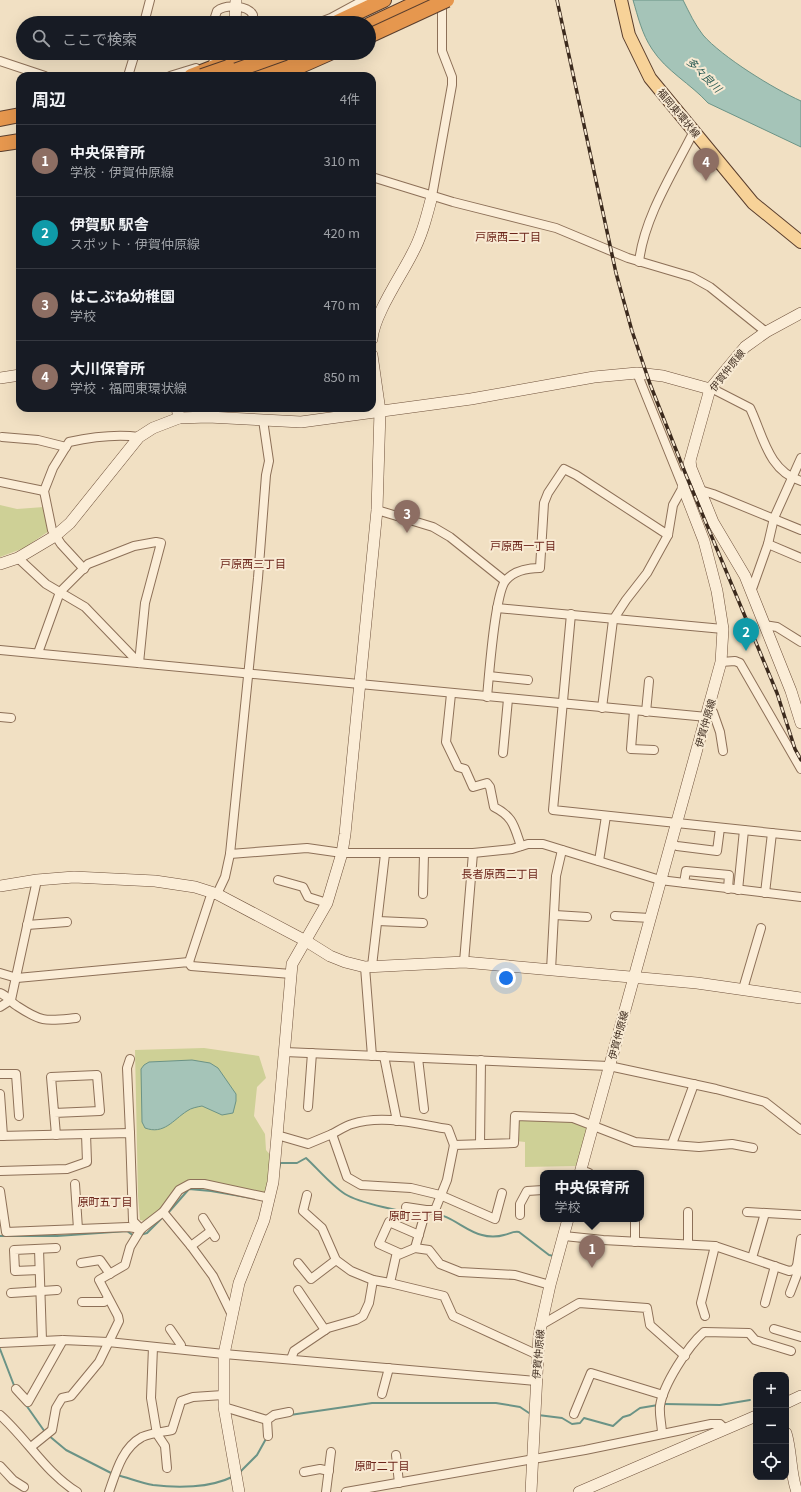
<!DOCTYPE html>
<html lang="ja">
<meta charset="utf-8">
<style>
:root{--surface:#171b24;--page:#242831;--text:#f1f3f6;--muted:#9ea1a6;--line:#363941;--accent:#0f766e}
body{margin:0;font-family:Georgia,"Noto Sans JP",serif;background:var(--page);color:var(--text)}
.controls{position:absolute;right:12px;bottom:12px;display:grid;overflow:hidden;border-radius:8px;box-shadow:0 4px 16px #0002}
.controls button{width:36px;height:36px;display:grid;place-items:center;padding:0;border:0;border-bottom:1px solid var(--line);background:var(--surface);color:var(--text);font:20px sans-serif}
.you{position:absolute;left:506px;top:978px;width:14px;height:14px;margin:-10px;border:3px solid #fff;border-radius:50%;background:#1a73e8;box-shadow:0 0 0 6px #1a73e833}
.badge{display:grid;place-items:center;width:26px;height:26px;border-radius:50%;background:var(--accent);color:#fff;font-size:13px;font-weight:700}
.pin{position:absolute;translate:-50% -33px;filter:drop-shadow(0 1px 2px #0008)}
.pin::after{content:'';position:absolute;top:21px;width:14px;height:12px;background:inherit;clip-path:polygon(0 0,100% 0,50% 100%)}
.popup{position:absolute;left:540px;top:1170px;width:104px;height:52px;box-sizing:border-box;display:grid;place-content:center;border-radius:8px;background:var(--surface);filter:drop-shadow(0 1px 3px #0005);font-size:13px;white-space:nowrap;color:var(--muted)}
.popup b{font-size:15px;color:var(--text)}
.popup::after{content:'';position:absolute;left:50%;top:100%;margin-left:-8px;border:8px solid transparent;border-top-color:var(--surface)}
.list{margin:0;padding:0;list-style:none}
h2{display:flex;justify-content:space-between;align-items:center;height:52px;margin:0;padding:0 16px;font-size:17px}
h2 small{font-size:13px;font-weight:400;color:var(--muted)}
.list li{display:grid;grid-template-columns:26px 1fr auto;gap:12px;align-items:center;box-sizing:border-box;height:72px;padding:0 16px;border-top:1px solid var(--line)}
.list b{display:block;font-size:15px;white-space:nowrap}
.list p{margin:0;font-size:13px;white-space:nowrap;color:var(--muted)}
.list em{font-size:13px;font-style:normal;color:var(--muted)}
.icon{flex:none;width:22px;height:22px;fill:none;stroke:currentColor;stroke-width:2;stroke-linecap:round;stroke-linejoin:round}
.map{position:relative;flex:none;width:801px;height:1492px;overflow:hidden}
.search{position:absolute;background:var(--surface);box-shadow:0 4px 16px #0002;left:16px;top:16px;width:360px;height:44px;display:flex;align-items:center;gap:10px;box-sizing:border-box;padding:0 14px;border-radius:22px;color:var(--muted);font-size:15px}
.panel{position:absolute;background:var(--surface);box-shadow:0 4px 16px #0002;left:16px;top:72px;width:360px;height:340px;border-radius:12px}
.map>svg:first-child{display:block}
.green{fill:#ced096}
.water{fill:#a5c4b8;stroke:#6b9386}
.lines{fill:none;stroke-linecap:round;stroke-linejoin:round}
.stream{stroke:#6b9386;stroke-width:2}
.street-casing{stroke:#8d7058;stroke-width:10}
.secondary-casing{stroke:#6f513b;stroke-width:12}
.primary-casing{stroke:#5a3e2d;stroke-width:14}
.highway-casing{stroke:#5a3e2d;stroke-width:16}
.street{stroke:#fbedd7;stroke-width:8}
.secondary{stroke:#fbedd7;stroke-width:11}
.primary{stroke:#f7d298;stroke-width:12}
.highway{stroke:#e6974e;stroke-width:14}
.rail-casing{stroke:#3c2a1d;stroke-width:3.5}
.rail{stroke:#f8ead3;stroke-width:2;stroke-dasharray:6;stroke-linecap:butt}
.highway-bridge-casing{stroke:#5a3e2d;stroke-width:16;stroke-linecap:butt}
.highway-bridge{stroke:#e6974e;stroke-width:14}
.labels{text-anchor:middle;stroke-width:4;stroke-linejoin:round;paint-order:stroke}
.street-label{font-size:10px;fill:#3c2a1d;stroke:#f8ead3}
.water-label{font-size:11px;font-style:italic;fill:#2c5c55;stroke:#f8ead3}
.neighbourhood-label{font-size:11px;fill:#6b241a;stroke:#f8ead3}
</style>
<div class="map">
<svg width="801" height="1492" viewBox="0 0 801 1492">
<rect width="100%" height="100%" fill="#f1e0c3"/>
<g class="green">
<path d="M0,505L17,509L44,507L49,531L24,548L0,557Z"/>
<path d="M204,1048L259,1056L266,1078L257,1087L254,1116L265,1134L266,1150L272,1157L266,1194L188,1181L161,1210L144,1221L140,1220L138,1196L135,1050Z"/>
<path d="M517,1119L571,1121L587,1128L576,1166L525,1167V1142L516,1141Z"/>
</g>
<g class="water">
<path d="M633,0H683C689,12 695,25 703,35C722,57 774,89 801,101V147L708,103C691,84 666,71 652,49C642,34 638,17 633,0Z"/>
<path d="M192,1060L210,1063L218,1068L236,1094V1101L233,1113L222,1115L202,1106C197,1107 191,1108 187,1111C173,1120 164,1135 145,1128L142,1122L141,1069L144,1065L149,1062Z"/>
</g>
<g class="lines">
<g class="stream">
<path d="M279,1169L280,1163H297L306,1158C318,1169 331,1185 345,1194C359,1203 406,1213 423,1214"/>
<path d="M168,1213L189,1189L211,1191L263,1200"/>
<path d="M433,1214C450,1214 465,1231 482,1235C488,1237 498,1237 504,1235C510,1234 512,1231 519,1232L549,1255L554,1256"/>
<path d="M140,1235L147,1233L164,1216"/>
<path d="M0,1236H57L127,1231L134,1236"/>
<path d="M0,1349L15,1388"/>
<path d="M664,1404L720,1405L750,1400"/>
<path d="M26,1405L45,1432"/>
<path d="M290,1415L372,1403H496L520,1407L532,1415"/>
<path d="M538,1415L562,1418L572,1424L580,1423L584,1418L613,1426L623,1417L630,1415L640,1408L658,1405"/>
<path d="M48,1435L66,1450L113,1474"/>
<path d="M239,1473L257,1455L267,1437"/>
<path d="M117,1475C129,1478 141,1483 153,1485C177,1488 210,1488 232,1477"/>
</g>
<g class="street-casing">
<g id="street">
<path d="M144,23L150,0"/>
<path d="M217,23L215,17L217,11C225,4 248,5 253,15L251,23"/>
<path d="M318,23L331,18L364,0"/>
<path d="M0,61L45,76"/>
<path d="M213,63L218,62L221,53"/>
<path d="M128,76L135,53"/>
<path d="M170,76L196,68"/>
<path d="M372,177L453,202L556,228L628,258L692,277L710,287L766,332"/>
<path d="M432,196L452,85V77L442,51V7"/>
<path d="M639,262C644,217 674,171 694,131"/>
<path d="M711,388L750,408C763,435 768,471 801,481"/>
<path d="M2,437L38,440L66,447"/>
<path d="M0,482L44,491"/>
<path d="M700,490L713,494L801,530"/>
<path d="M377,510L433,527L450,537L505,581"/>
<path d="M768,544L801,558"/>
<path d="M18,558L46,584L85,607L139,663"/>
<path d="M84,569L61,544L52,530L44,491L53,468L69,442C92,437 116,434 139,437"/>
<path d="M751,592L768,544L774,518L801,458"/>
<path d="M497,608L723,629"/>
<path d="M571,614L553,810L801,836"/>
<path d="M764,625L777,627L801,642"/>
<path d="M0,650L707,717"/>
<path d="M38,653L60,592L88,564L134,546L156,542L161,543L145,603L139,663"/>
<path d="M721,662L735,661L740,663L801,769"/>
<path d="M489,676L528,680"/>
<path d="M451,694L446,742L458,767L465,769L473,787L487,783L490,787L494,807C514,817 514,827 521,846"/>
<path d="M487,697C489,676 495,592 506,580C515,570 527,568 540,568L544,503L548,493L564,469L576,475L668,535"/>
<path d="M602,708L613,620L626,600L647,573L668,535L673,505L683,487L637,373"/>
<path d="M709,710L713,712L720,732L723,751"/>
<path d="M634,711L631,749L654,750"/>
<path d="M646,712L649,681"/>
<path d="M0,717L11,718"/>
<path d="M503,753L508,699"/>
<path d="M671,843L677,846L717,851L720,828"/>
<path d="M230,854L307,848L342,853H473L512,849L528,844H543L660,880L801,897"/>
<path d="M599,861L606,816"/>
<path d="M278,880L303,887L308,897L327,903"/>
<path d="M684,883L686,871L729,875L728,889"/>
<path d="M738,890L744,830"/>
<path d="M765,893L772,833"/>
<path d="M217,894L225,877L230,854L258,578L266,475L269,461L263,420"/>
<path d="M423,894L424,854"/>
<path d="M555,915L587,917"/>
<path d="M615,916L650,918"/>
<path d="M378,921L423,923"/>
<path d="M27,925L67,922"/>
<path d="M189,962L212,892"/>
<path d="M464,962L473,853"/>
<path d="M372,966L385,854"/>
<path d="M365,967L372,1056"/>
<path d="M551,970L556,876L562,850"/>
<path d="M0,973L17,978L189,962L191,966L291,974"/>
<path d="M743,989L761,928"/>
<path d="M0,993C8,996 10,1002 17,1006C43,1023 46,1021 76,1018"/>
<path d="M0,1007L11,1000L37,880"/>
<path d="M285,1052L609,1066L716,1089L765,1102L801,1130"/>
<path d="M384,1056L397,1121"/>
<path d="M418,1058L424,1109"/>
<path d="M0,1074H16L19,1116"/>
<path d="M0,1094L3,1136"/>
<path d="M308,1107L312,1053"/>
<path d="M54,1113L100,1111L97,1075L51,1077L56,1135"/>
<path d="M130,1133L127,1068L130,1059"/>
<path d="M332,1134C338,1131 345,1126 352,1124C383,1114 417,1124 448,1129L454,1145"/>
<path d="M277,1135L308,1144L332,1134L347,1177L361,1185L411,1188L440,1195L495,1219L502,1193"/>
<path d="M0,1136L130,1133L133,1221L141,1229"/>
<path d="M480,1144L481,1060"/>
<path d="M672,1144L694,1084"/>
<path d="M581,1170L589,1173"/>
<path d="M0,1171L67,1169L87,1162L86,1134"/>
<path d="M75,1184L78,1229"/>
<path d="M0,1191L6,1232L128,1227L141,1229"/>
<path d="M307,1195L303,1211L322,1228L336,1260L351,1271L373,1280"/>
<path d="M406,1207L426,1210"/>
<path d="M163,1212L191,1246L213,1276L232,1315"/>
<path d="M688,1212V1244"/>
<path d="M747,1212L801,1215"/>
<path d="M520,1215V1204L527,1191L543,1190"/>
<path d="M203,1218L215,1237"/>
<path d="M635,1219V1242"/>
<path d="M564,1236L603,1240L715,1246L789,1271L794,1270L797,1266"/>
<path d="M191,1246L211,1231"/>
<path d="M415,1248L426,1210H435L447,1180L454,1145L514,1143L515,1116L573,1118L635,1142L699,1147L732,1144L753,1148"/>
<path d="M39,1249L42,1340"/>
<path d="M399,1253L379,1244L389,1222L419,1235"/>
<path d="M752,1258L765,1213"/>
<path d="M81,1263L100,1260L110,1274"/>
<path d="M298,1263L311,1279L336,1260"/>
<path d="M39,1270L15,1271L14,1250L56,1248"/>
<path d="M390,1283L444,1296L453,1316L538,1355"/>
<path d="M298,1290L325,1330"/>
<path d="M11,1293L57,1290"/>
<path d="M790,1293L798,1272L797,1266L801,1239"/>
<path d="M82,1302H104L108,1299"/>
<path d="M765,1303L775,1266"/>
<path d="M705,1316L701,1303L715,1246"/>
<path d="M541,1325L579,1303L647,1308L650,1325L685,1356"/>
<path d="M170,1329L181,1345L180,1349"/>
<path d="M774,1329L801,1337"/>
<path d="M0,1343L63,1340L108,1342L224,1354L536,1381"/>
<path d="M153,1347L151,1398L157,1434L165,1446L167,1468"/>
<path d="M291,1359L294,1351L328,1328L356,1320L363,1316L369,1303L373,1280L390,1283L396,1256L415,1248L429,1250L440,1264L460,1272L515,1275L550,1285"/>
<path d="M16,1389L28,1402L63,1340"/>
<path d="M382,1394L389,1368"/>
<path d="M224,1407L267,1420"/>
<path d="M574,1414L591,1373L663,1395"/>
<path d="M0,1415C27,1439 46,1473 77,1492"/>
<path d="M662,1434C662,1425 659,1415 660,1406C663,1385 688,1346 704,1332L749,1333L755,1340L791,1351"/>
<path d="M268,1436L267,1420L274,1415L289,1412"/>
<path d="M31,1447L52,1430L56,1408L62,1398L71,1396L99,1362L119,1321L118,1316L99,1280L125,1265L130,1247L141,1229L163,1212L179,1190L190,1184H204L270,1198"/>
<path d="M396,1455L399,1483"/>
<path d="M0,1466L13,1480L24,1487"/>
<path d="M304,1472L320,1469L329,1471"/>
<path d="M109,1492C116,1472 122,1448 142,1437C151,1433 163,1432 172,1430L181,1401L193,1397L223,1395"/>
<path d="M326,1492L331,1452"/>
<path d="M346,1492L585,1450L711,1424H720L725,1429"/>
</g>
</g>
<g class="secondary-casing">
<g id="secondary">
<path d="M235,23L236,0"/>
<path d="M372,339C374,315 401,276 412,254C422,236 427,215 432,196"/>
<path d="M0,378L20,375"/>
<path d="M177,408L179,418"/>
<path d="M690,461L691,468L713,522L745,576L791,691L801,723"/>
<path d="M0,564L18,558L55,536L70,523L139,437L153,428L179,418L208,417L301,422L471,399L594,377L637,373L663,376L710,389"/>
<path d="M0,886L37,880L74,877L155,881L195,887L217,894L306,941L330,956L345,962L365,967L464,962L697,983L801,998"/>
<path d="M580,1173L721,662L723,629L717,591L704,541L683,487L686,475L710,389L745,347L766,332L801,313"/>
<path d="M786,1403L801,1396"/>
<path d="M786,1433C792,1453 790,1473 797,1492"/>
<path d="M239,1492L224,1407V1354L239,1283L264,1220L273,1182L292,964L327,903L342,853L345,834L377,510L380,411L372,355"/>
<path d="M531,1492L539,1335L550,1285L568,1219"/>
<path d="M579,1492L756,1416"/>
</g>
</g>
<g class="primary-casing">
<path id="primary" d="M621,0L629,35L650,78L753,203L801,242"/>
</g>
<g class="highway-casing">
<g id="highway">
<path d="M409,11L430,0"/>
<path d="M335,23L384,0"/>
<path d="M369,25L416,3"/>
<path d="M191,76L250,53"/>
<path d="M247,76L306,53"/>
<path d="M278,76L330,53"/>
<path d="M0,119L20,115"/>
<path d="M0,144L20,141"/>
</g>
</g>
<use href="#street" class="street"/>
<use href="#secondary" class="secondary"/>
<use href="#primary" class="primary"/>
<use href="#highway" class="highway"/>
<g class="rail-casing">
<path id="rail" d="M557,0L616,273L632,331L650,384L686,475L777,693L795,749L801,760"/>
</g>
<use href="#rail" class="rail"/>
<g class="highway-bridge-casing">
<g id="highway-bridge">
<path d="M369,36L447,0"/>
<path d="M202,76L228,67"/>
<path d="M220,76L285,53"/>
</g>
</g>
<use href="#highway-bridge" class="highway-bridge"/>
</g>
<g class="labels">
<g class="street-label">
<text transform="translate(679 113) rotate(50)" y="4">福岡東環状線</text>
<text transform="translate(727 370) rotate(-52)" y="4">伊賀仲原線</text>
<text transform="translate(705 723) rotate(-74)" y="4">伊賀仲原線</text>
<text transform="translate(618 1035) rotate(-75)" y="4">伊賀仲原線</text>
<text transform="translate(538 1354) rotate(-85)" y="4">伊賀仲原線</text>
</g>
<g class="water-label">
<text transform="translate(704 75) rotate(45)" y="4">多々良川</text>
</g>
<g class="neighbourhood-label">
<text x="508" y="241">戸原西二丁目</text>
<text x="523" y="550">戸原西一丁目</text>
<text x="253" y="568">戸原西三丁目</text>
<text x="500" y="878">長者原西二丁目</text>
<text x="105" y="1206">原町五丁目</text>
<text x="416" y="1220">原町三丁目</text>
<text x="382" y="1470">原町二丁目</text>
</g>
</g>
</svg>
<div class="controls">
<button>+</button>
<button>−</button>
<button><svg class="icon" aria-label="locate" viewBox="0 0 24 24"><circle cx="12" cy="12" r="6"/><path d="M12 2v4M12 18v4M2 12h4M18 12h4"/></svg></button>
</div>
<div class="you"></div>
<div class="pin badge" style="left:592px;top:1268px;background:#8d6e63">1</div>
<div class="popup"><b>中央保育所</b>学校</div>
<div class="pin badge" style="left:746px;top:651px;background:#0f9aa8">2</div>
<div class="pin badge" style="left:407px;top:533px;background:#8d6e63">3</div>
<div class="pin badge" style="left:706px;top:181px;background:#8d6e63">4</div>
<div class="search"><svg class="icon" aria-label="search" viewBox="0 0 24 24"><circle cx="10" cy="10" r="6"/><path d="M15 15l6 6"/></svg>ここで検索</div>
<section class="panel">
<h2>周辺<small>4件</small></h2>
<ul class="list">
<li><span class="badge" style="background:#8d6e63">1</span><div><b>中央保育所</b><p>学校 · 伊賀仲原線</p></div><em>310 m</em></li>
<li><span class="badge" style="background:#0f9aa8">2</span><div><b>伊賀駅 駅舎</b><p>スポット · 伊賀仲原線</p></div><em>420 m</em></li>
<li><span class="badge" style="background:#8d6e63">3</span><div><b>はこぶね幼稚園</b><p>学校</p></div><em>470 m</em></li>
<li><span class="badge" style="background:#8d6e63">4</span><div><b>大川保育所</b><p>学校 · 福岡東環状線</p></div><em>850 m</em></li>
</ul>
</section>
</div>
